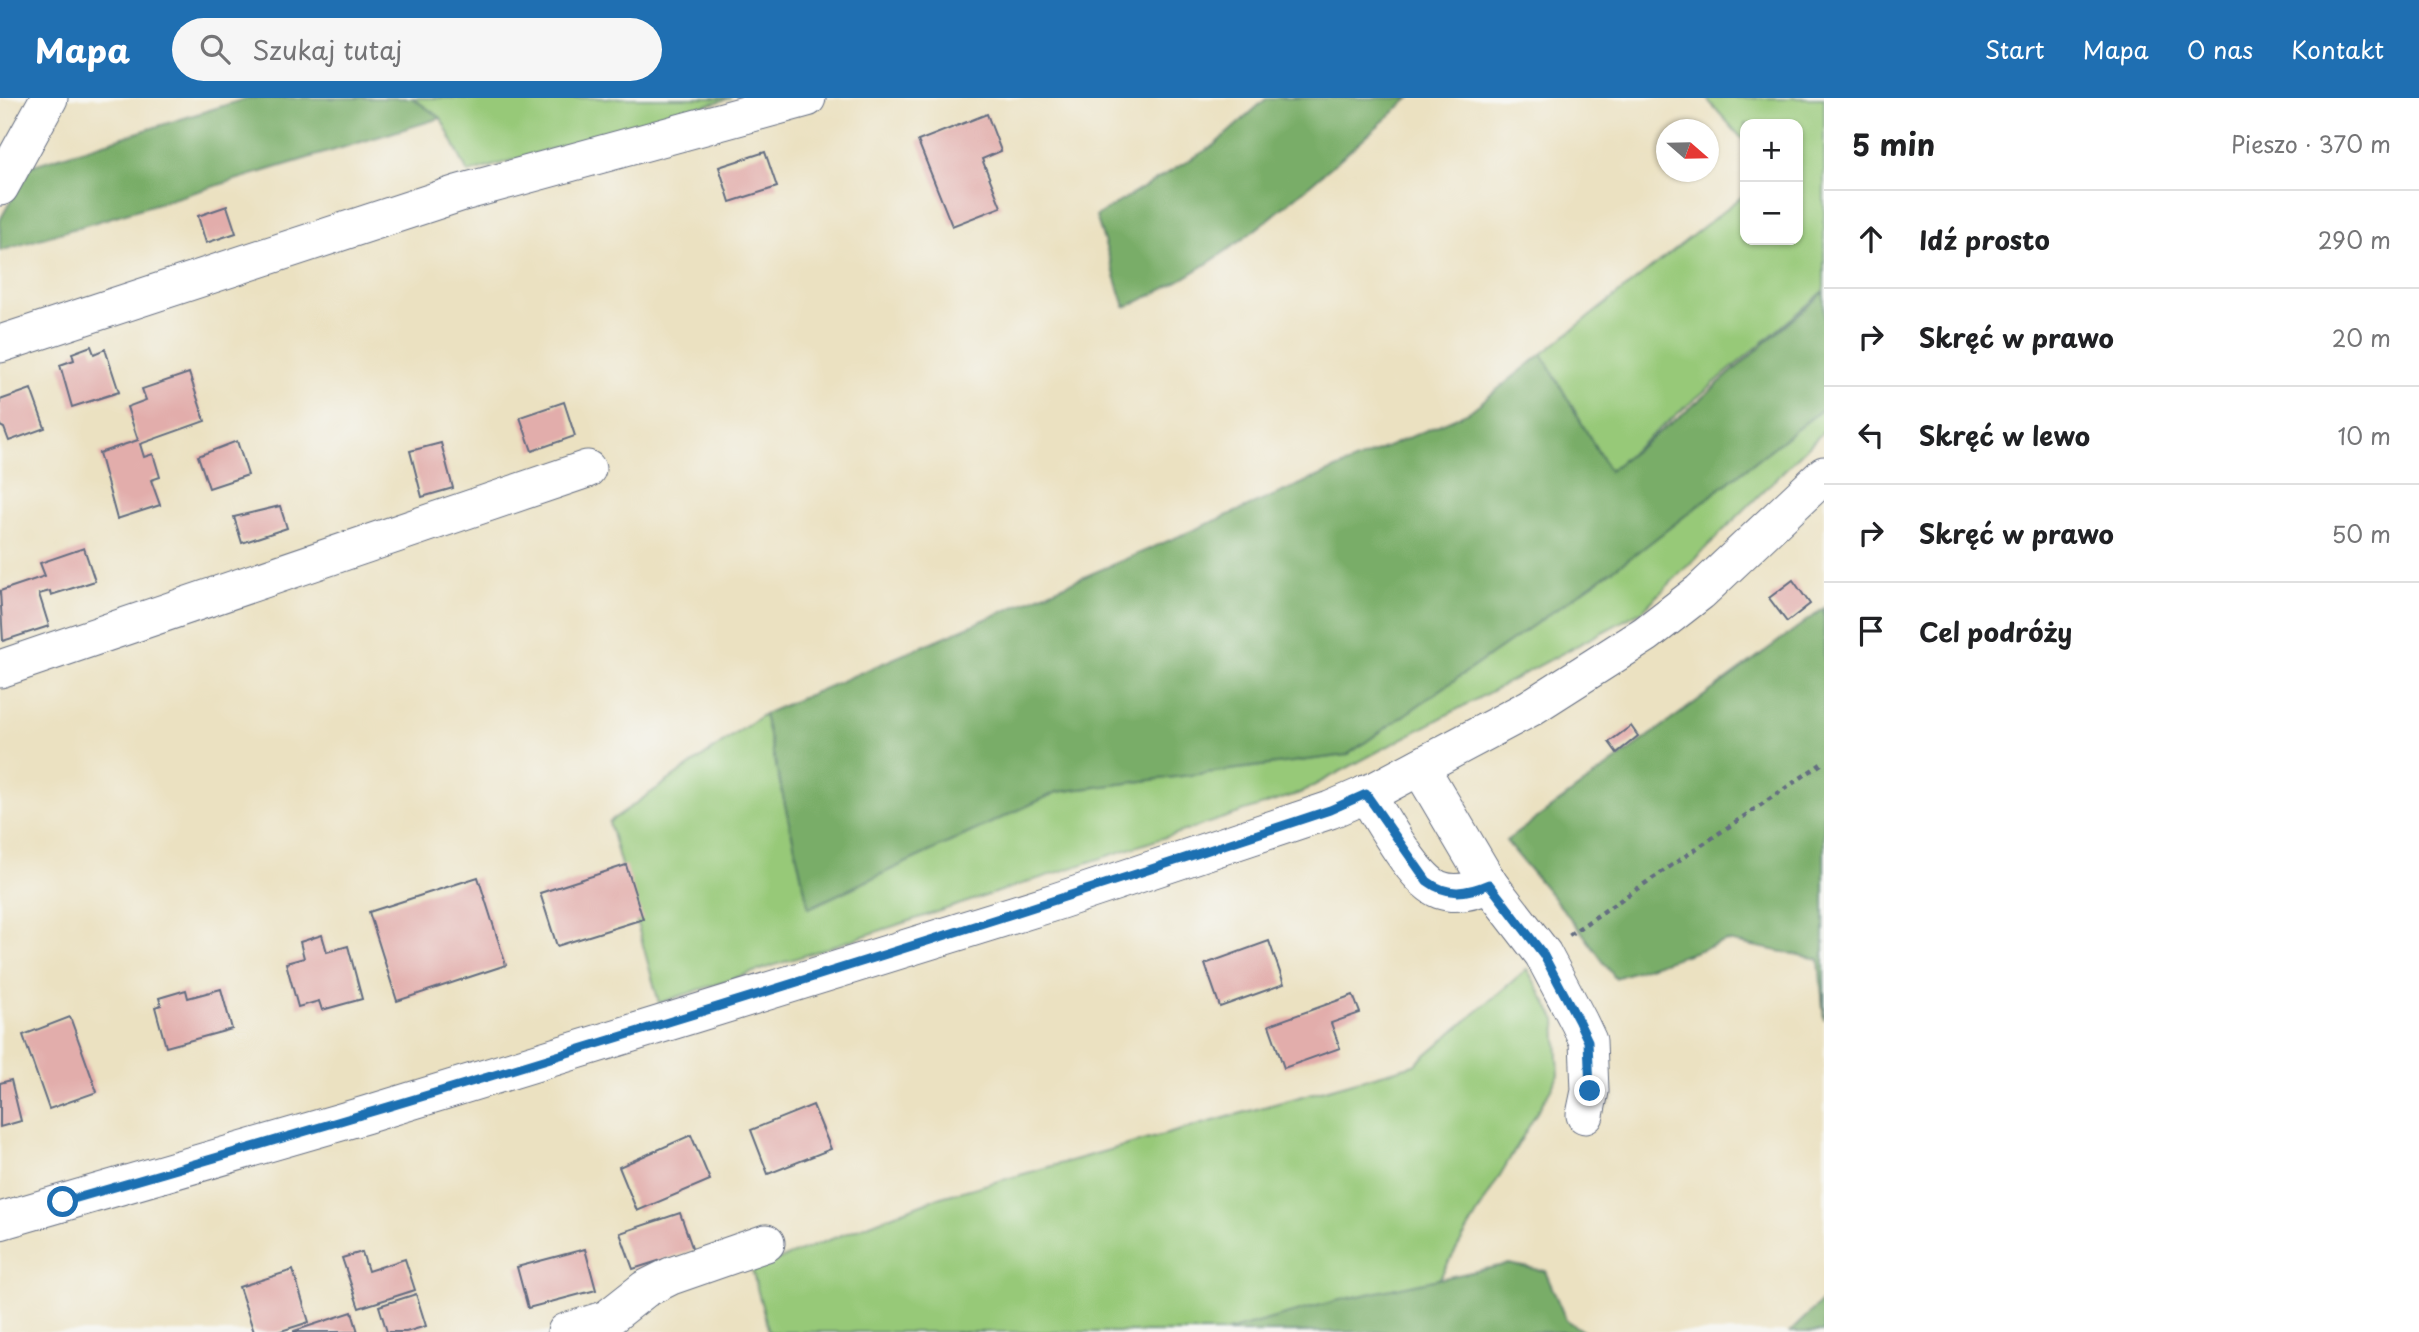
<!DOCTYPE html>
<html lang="pl">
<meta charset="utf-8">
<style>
:root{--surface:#fff;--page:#f6f6f6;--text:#202124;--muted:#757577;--line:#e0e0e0;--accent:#1f6fb2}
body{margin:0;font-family:"Playpen Sans",sans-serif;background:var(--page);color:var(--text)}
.controls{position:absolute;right:21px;top:21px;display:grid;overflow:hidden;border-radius:14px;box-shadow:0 2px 5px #0004}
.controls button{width:63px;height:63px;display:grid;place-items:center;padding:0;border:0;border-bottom:2px solid var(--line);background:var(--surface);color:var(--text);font:35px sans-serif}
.compass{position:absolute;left:1656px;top:21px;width:63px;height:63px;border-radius:50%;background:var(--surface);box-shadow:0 2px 5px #0004;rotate:110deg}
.stop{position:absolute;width:21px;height:21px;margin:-16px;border:5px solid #1f6fb2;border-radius:50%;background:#fff}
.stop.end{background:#1f6fb2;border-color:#fff;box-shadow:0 2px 7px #0008}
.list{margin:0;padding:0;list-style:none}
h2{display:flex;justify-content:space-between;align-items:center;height:91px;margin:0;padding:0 28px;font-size:30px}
h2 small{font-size:23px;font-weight:400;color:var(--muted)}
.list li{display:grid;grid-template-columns:46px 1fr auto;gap:21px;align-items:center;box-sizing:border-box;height:98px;padding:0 28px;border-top:2px solid var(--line)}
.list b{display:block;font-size:26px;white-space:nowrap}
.list em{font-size:23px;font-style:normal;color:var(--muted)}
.icon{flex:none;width:38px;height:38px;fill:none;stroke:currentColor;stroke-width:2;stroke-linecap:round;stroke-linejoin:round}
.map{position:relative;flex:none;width:1824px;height:1234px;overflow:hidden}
header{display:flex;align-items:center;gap:42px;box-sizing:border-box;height:98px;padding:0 35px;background:var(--accent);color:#fff}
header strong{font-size:33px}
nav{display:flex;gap:38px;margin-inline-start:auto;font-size:24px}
.search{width:490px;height:63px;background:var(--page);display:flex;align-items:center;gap:18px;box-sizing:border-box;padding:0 24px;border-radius:38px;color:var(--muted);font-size:26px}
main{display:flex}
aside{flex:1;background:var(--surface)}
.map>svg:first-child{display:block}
.green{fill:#97c978;stroke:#597c6b;stroke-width:2}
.forest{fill:#79ad68;stroke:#4a6e63;stroke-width:2}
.building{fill:#e2adab}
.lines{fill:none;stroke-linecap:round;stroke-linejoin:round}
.minor-casing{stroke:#646d81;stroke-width:39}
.path{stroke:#646d81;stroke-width:4.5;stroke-dasharray:5 5;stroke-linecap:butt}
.minor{stroke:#fff;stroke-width:37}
.route{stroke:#1f6fb2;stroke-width:9}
</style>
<header>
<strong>Mapa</strong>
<div class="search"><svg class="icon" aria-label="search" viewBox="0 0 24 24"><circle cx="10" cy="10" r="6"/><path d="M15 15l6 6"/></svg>Szukaj tutaj</div>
<nav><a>Start</a><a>Mapa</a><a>O nas</a><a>Kontakt</a></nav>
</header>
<main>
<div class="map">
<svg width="1824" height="1234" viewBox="0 0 1824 1234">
<rect width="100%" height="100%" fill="#f6f6f2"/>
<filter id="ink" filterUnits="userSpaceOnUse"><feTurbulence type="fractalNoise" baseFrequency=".0143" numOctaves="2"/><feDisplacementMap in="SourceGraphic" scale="14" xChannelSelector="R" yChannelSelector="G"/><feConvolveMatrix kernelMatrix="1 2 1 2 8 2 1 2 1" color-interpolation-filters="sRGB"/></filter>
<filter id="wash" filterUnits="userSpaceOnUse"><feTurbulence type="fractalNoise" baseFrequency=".00686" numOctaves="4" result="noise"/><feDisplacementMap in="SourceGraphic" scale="28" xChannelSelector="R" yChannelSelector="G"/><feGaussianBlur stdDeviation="1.57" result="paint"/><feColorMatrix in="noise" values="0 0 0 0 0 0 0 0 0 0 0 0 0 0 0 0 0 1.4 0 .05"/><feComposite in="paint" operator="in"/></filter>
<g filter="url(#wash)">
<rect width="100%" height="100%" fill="#ebe1c1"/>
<g class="green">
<path d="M412,0H731L468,75L441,20Z"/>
<path d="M1706,0H1824V193L1609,373L1542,256L1745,96V142H1798V26H1745V44Z"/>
<path d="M1824,310V333L1642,513L1300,695L659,905L609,724L764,616L809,810L1057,694L1347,657L1637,455Z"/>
<path d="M1527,871L1556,922L1559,977L1439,1181L1228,1234H769L752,1172L934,1101L1414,967Z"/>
</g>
<g class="forest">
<path d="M248,0H412L441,20L0,153V122L30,68Z"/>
<path d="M1267,0H1410C1323,74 1231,167 1125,209L1096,118L1213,48Z"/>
<path d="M1824,194V310L1637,455L1347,657L1057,694L809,810L764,616L1469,314L1542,256L1609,373L1689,311Z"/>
<path d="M1824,510V922L1819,861L1727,843L1615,880L1581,833L1506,743Z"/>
<path d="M1509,1166L1545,1173L1566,1222L1584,1234H1224L1335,1203Z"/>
<path d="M1824,1201V1234H1790Z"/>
</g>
<g id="blocks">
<g class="building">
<path d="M987,16L1001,53L982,61L1001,109L952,128L918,43Z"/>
<path d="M765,54L777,89L730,104L719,69Z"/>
<path d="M227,108L236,135L206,145L198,118Z"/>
<path d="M91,248L94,256L105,251L119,294L72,309L60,267L74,262L72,255Z"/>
<path d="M189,275L205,323L140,346L144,359L153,356L160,379L151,382L160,407L117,421L99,355L138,342L127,309L146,302L142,291Z"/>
<path d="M31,291L45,330L9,343L4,330L0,328V302Z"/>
<path d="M564,304L575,338L532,353L520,319Z"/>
<path d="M237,343L248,377L209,390L198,358Z"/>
<path d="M441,345L453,390L422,399L410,353Z"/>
<path d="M280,408L287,430L242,445L234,419Z"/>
<path d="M84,450L95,483L51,497L50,493L39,496L49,528L3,543L0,493L45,478L40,465Z"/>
<path d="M1793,482L1810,506L1787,524L1769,500Z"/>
<path d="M1631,628L1638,638L1617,655L1609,644Z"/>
<path d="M626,767L643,821L557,848L540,795Z"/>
<path d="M478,779L506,867L397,903L369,814Z"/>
<path d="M322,837L327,854L348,848L362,901L322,912L319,903L298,909L286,865L304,860L300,844Z"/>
<path d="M1269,843L1284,886L1220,909L1205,866Z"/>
<path d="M221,891L232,931L166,949L155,909L161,907L159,900L186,892L188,900Z"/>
<path d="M1353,897L1360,915L1331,925L1340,950L1284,970L1269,927Z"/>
<path d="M70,919L97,994L49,1011L23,937Z"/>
<path d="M11,982L21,1023L0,1029V985Z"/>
<path d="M813,1007L831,1051L768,1076L751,1032Z"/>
<path d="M691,1037L710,1082L637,1113L619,1069Z"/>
<path d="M680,1115L693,1152L633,1171L620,1135Z"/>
<path d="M585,1151L596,1192L528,1210L517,1169Z"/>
<path d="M362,1154L368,1173L405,1161L415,1192L359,1210L342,1160Z"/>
<path d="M293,1172L309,1224L278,1234H254L239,1189Z"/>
<path d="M416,1196L426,1228L406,1234H387L379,1208Z"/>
<path d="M352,1214L358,1234H294V1233Z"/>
</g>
</g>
</g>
<g filter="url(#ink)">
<use href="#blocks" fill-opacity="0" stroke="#646d81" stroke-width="2"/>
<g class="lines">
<g class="minor-casing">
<g id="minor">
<path d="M0,89L49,0"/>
<path d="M0,246L460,95L807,0"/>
<path d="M0,571L587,371"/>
<path d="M1420,669L1489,786L1543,856L1579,924L1588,943L1590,993L1585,1017"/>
<path d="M1366,696C1382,720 1414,782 1440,792C1457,798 1474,793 1489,786"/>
<path d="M0,1123L365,1017L694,916L1058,803L1330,712L1378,691L1530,610L1646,536L1700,494L1824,377"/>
<path d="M566,1234L607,1221L645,1191L671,1178L766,1145"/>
</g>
</g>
<path class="path" d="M1569,837L1824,664"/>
<use href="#minor" class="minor"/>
</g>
</g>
<g class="lines" filter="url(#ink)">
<path class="route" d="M63,1104C488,982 910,852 1330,712L1366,696L1427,783C1447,798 1466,796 1489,786L1543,856L1579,924L1588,943L1590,993"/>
</g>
</svg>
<div class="controls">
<button>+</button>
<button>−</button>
</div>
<svg class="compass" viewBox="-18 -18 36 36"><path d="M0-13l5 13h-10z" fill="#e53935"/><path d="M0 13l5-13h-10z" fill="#757577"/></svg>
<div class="stop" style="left:63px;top:1104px"></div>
<div class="stop end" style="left:1590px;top:993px"></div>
</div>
<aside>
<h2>5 min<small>Pieszo · 370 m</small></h2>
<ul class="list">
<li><svg class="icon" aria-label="ahead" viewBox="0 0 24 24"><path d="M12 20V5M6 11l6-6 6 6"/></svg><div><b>Idź prosto</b></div><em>290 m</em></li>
<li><svg class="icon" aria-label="right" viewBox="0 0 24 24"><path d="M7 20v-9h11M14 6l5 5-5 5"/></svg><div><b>Skręć w prawo</b></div><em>20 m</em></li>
<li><svg class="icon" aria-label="left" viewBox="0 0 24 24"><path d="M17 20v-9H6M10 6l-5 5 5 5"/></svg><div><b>Skręć w lewo</b></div><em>10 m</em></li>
<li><svg class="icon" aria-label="right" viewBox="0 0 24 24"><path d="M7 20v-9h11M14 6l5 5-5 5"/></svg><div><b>Skręć w prawo</b></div><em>50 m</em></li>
<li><svg class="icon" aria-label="arrive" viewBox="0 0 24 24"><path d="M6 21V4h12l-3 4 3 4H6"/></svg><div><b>Cel podróży</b></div></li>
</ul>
</aside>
</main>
